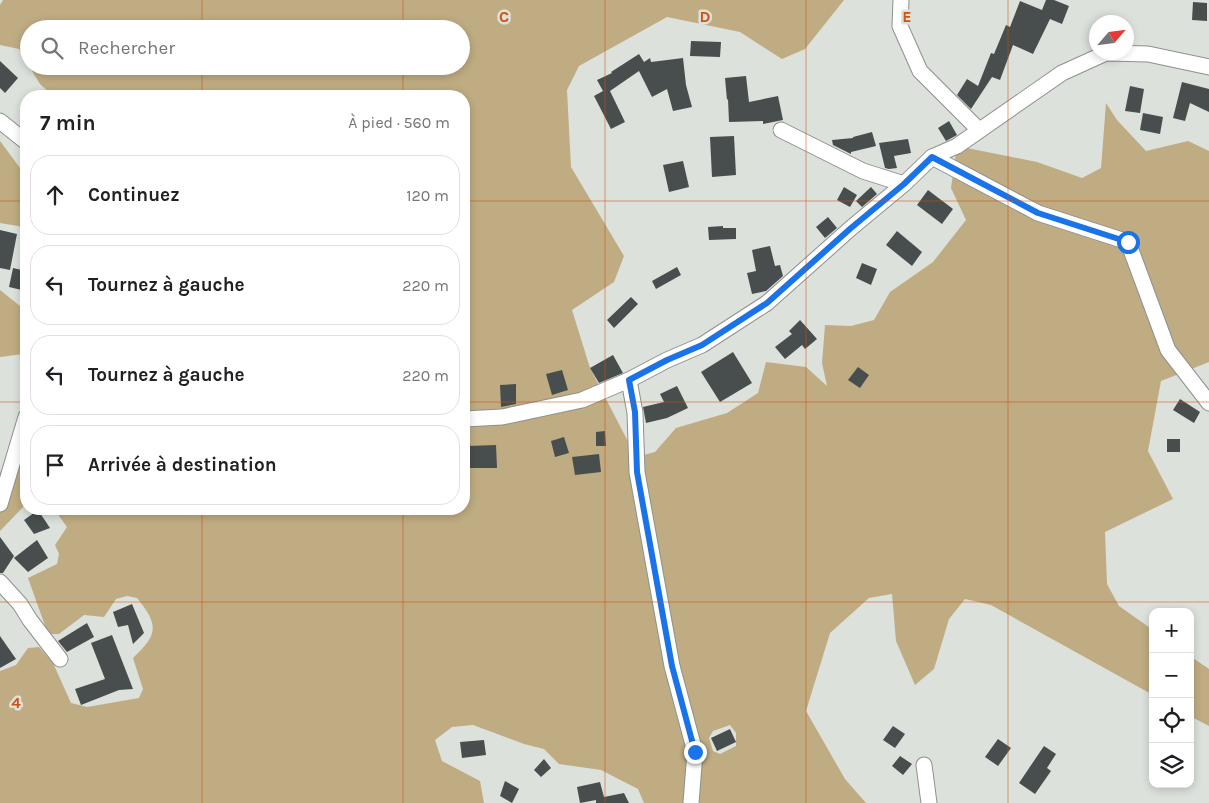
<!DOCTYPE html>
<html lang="fr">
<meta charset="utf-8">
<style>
:root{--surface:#fff;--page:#f6f6f6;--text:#202124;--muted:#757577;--line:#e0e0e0}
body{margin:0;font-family:Karla,sans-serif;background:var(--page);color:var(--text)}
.controls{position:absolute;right:15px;bottom:15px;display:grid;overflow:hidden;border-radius:10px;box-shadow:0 2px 8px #0003}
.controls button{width:45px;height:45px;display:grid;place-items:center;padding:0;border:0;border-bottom:1px solid var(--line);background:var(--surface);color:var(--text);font:25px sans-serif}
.compass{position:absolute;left:1089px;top:15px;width:45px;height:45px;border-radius:50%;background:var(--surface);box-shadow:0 2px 8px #0003;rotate:62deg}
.stop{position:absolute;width:15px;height:15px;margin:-11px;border:4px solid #1a73e8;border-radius:50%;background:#fff}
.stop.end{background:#1a73e8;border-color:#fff;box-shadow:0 1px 5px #0008}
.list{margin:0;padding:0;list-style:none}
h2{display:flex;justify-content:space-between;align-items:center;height:65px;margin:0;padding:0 20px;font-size:21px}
h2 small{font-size:16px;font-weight:400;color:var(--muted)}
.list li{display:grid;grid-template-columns:32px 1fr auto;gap:15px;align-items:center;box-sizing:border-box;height:80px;margin:0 10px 10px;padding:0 10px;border:1px solid var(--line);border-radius:20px}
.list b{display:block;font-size:19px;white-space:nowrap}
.list em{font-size:16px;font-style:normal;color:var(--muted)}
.icon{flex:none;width:28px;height:28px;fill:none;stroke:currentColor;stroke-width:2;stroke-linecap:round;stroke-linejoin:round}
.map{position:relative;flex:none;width:1209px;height:803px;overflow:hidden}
.search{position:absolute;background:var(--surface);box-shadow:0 2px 8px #0003;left:20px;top:20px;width:450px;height:55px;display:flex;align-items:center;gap:12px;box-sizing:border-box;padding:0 18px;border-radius:28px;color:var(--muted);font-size:19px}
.panel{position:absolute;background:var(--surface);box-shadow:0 2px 8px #0003;left:20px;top:90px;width:450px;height:425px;border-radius:20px}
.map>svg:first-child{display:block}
.green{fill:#bfac82;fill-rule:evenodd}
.building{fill:#484e4d}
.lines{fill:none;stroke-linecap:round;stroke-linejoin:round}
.minor-casing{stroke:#8d918d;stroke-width:17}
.minor{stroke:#fff;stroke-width:15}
.route{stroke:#1a73e8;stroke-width:6}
.grid{fill:none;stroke:#d2520c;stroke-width:1;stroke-opacity:0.55}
.grid-label{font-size:16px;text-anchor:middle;font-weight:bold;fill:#d2520c;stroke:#dce1dc;stroke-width:5;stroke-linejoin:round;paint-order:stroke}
</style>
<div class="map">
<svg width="1209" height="803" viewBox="0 0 1209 803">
<rect width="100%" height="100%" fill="#dce1dc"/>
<g class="green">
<path d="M3,0H844L805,49L782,59L740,32L667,17L579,66L567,90L571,167L624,256L614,282L572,310L590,368L636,457L655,452L676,428L727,413L758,393L766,362L806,367L827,386L822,363L825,325L851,326L874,320L890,292L933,262L966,220L951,188L957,146L1037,162L1082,178L1101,168L1106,103L1117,120L1146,151L1188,141L1209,151V362L1161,381L1148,451L1173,499L1105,532L1107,584L1119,606L1153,630V695L991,605L965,599L949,619L934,669L915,685L896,641L892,594L869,598L830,633L806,711L845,779L866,803H644L638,789L601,770L559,764L544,749L524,744L473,725L452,727L435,740L442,761L480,781L484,803H0V671L16,665L28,648L39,647L53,663L71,703L87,707L139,698L143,689L133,658C157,635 160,626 137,598L127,596L116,599L104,617L84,615L59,634H48L28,578L57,564L59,554L55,545L67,527L54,509H464V96H53L40,84L29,66H461V29H29V66L19,49L0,45V5ZM730,725L736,733V746L720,754L713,751L709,738L713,731Z"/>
<path d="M0,141L26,176V230L18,226L0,223Z"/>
<path d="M0,290L25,310L26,345L23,354L0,357Z"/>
<path d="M26,437V504L0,531V473L17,438Z"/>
<path d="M1190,656L1209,669V726L1190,716Z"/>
</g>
<g class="building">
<path d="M1046,0H1054L1069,6L1062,24L1050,19L1033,54L1013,45L1000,80L992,77L971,109L957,95L967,79L978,86L991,53L994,54L1006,25L1010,27L1020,1L1042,10Z"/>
<path d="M1193,2L1207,3V21L1192,20Z"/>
<path d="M691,41L721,42L720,57L690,56Z"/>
<path d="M639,54L644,62L650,58L651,62L683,58L686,85L692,107L673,111L667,89L652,97L639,71L610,91L625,122L611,129L594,96L603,91L597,80L612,73L611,72Z"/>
<path d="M0,61L18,78L5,93L0,88Z"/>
<path d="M746,76L749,102L778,96L783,120L763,124V121L729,122L728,99L727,100L725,78Z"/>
<path d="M1182,82L1209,89V112L1190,103L1185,121L1173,118Z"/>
<path d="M1130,86L1144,89L1140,113L1125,111Z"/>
<path d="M1143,113L1163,117L1160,134L1140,130Z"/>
<path d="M949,121L957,135L946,141L938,128Z"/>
<path d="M872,132L876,146L851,152V154L833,145L832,140L853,138V137Z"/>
<path d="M734,136L736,175L712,177L710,137Z"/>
<path d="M908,139L911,153L894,156L897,168L889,169L885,168L879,143Z"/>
<path d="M683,161L689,187L669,192L663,165Z"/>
<path d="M844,187L857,195L850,207L837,200Z"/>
<path d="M871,187L877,194L862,207L856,201Z"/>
<path d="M928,190L953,209L942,224L917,205Z"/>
<path d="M828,217L837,228L825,238L816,227Z"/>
<path d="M723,226V228H736V239L709,240L708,227Z"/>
<path d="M0,230L17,234L10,270L0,268Z"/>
<path d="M897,231L922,252L912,266L886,245Z"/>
<path d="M770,246L775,266L780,265L783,276L766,291L752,294L747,273L756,271L752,250Z"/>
<path d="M862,263L877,269L871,285L856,278Z"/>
<path d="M677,267L681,275L656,289L652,281Z"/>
<path d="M13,268L26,271V291L9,287Z"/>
<path d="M631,297L638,304L614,328L607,320Z"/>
<path d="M800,320L817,339L805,349L802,345L785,359L775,347L792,334L789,331Z"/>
<path d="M733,352L752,383L720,402L701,372Z"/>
<path d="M613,355L623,373L599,383L590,368Z"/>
<path d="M858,367L869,375L860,388L848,380Z"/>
<path d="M562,370L568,390L552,395L546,374Z"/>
<path d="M516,384V404L501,407L500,385Z"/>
<path d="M677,386L688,408L667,418L646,423L643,407L664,402L660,394Z"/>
<path d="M1180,399L1200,412L1194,423L1173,410Z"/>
<path d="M605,431L606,446H596V432Z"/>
<path d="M564,437L569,453L555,457L551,441Z"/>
<rect x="1167" y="439" width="13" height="13"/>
<path d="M496,445L497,468H468V446Z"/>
<path d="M599,454L601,472L575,475L572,457Z"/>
<path d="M38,510L50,528L34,534L24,520Z"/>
<path d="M0,537L14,556L3,573H0Z"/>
<path d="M37,540L48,558L28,572L14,558Z"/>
<path d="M132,604L144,633L133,644L128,625L118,627L113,612Z"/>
<path d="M87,623L94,637L67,652L58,641Z"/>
<path d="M112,635L133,689L119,690L81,705L75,689L105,679L91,643Z"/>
<path d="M0,636L16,659L0,668Z"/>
<path d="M893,726L905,734L895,748L883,740Z"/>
<path d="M730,729L736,742L717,751L711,738Z"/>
<path d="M998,739L1011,748L998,766L985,757Z"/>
<path d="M484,740L486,755L462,758L460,742Z"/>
<path d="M1044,746L1056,754L1047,768L1051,771L1035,794L1019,783Z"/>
<path d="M900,756L912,764L903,775L892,766Z"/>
<path d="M544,759L551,768L541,777L534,770Z"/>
<path d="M505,781L519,789L512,803L500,796Z"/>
<path d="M600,782L604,797L624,793L629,803H596V800L580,803L577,787Z"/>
</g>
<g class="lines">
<g class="minor-casing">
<g id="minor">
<path d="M901,0L900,26L920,71L979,130"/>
<path d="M0,121L26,142"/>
<path d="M781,130L863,171L904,184"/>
<path d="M932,157L1038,213L1128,242L1168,350L1209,403"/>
<path d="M629,380L635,413L637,472L672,666L695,752L691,803"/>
<path d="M464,419L502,417L582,400L629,380L667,360L702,345L767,303L851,228L904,184L932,157L957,146L1062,73L1106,53L1148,54L1209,67"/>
<path d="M0,504L26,417"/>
<path d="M0,582L20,604L30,620L60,659"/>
<path d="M924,765L929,803"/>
</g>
</g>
<use href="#minor" class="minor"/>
</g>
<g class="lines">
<path class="route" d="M695,752L672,666L637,472L635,412L629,380L667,360L702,345L767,303L851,228L904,184L932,157L1038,213L1128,242"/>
</g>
<path class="grid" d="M202,0V29M403,0V29M605,0V803M806,0V803M1008,0V803M202,66V96M403,66V96M0,201H26M464,201H1209M0,402H26M464,402H1209M202,509V803M403,509V803M0,602H1209"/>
<g class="grid-label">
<text x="504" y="22">C</text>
<text x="705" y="22">D</text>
<text x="907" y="22">E</text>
<text x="16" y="708">4</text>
</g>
</svg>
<div class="controls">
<button>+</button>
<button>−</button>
<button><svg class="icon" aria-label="locate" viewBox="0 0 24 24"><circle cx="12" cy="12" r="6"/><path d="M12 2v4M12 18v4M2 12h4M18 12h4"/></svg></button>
<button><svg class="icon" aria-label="layers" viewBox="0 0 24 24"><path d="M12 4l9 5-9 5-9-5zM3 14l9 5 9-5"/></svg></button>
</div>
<svg class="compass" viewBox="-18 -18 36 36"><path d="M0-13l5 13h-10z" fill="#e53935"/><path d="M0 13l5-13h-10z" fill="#757577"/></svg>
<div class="stop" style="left:1128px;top:242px"></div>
<div class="stop end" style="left:695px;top:752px"></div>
<div class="search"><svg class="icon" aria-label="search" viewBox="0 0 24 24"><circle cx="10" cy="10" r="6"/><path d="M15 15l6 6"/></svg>Rechercher</div>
<section class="panel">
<h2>7 min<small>À pied · 560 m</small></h2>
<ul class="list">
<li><svg class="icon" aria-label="ahead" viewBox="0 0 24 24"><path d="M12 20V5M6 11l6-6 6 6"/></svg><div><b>Continuez</b></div><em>120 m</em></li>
<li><svg class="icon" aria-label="left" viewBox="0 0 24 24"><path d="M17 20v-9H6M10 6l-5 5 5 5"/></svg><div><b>Tournez à gauche</b></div><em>220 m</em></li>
<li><svg class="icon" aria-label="left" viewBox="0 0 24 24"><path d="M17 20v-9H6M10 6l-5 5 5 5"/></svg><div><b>Tournez à gauche</b></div><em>220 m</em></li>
<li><svg class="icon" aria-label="arrive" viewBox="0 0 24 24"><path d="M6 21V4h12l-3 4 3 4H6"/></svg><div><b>Arrivée à destination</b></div></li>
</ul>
</section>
</div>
